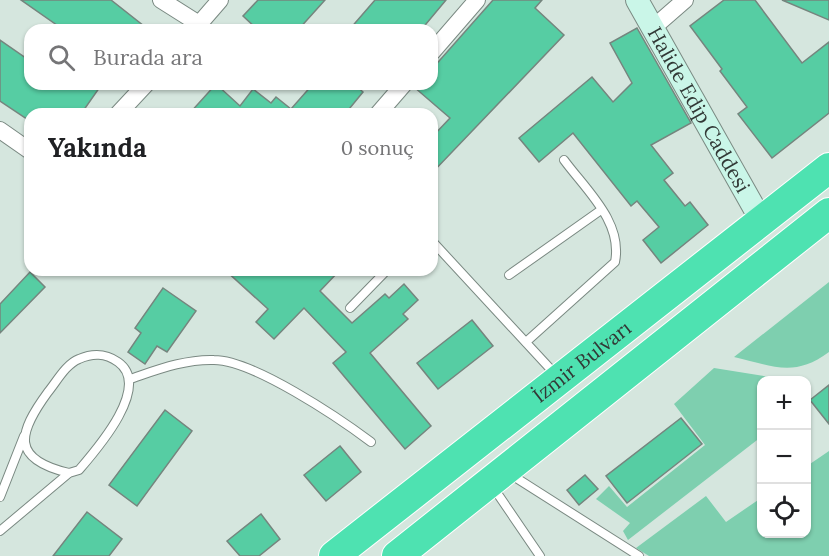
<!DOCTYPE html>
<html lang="tr">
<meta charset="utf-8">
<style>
:root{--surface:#fff;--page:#f6f6f6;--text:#202124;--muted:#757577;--line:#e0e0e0}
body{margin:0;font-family:Lora,serif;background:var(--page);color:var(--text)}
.controls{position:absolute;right:18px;bottom:18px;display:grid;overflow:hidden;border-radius:12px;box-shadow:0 2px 4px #0004}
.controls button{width:54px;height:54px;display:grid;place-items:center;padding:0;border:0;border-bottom:2px solid var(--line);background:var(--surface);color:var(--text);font:30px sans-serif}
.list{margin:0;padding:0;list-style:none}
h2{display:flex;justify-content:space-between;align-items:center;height:78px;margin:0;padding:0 24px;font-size:26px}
h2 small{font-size:20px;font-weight:400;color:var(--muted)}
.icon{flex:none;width:33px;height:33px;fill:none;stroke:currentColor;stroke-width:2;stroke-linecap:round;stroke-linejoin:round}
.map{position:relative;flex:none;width:829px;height:556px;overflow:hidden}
.search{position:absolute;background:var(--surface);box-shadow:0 2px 4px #0004;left:24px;top:24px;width:414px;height:66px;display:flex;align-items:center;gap:15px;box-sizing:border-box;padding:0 21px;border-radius:18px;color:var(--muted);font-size:22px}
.panel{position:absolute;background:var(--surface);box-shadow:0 2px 4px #0004;left:24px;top:108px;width:414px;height:168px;border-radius:18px}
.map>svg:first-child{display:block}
.green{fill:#7ecfaf}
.building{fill:#56cda3;stroke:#75857e;stroke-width:1.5}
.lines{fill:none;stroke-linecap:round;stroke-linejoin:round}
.lane-casing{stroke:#7a8982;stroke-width:10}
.street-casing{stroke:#7a8982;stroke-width:18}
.secondary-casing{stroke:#7a8982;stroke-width:24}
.highway-casing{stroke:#fff;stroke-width:32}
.lane{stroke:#fff;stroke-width:8}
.street{stroke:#fff;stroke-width:16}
.secondary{stroke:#caf6e8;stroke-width:22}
.highway{stroke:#4ee2b1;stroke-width:30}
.labels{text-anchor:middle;stroke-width:4.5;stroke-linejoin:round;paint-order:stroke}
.street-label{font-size:20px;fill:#323936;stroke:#e2f3eb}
</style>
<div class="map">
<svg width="829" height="556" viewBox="0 0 829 556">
<rect width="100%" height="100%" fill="#d5e6de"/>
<g class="green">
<path d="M829,282V352C794,378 773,366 734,357Z"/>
<path d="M714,368L788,380H762L761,437L628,540L623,531L630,523L596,499L609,486L627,507L705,445L674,404Z"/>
<path d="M829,451V556H649L636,548L706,496L726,522L761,498L762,534H806L807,466Z"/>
</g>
<g class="building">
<path d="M21,0H111L149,30H64Z"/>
<path d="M258,0H325L298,30H258L243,16Z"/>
<path d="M375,0H446L421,30H349Z"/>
<path d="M493,0H542L535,8L564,35L432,173V137L450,118L414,87V84H432V69Z"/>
<path d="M724,0H755L802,63L829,42V113L772,158L738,114L747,107L720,71L722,69L690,26Z"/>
<path d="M782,0H829V20Z"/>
<path d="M637,28L691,123L651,145L673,173L664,180L685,206L690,202L708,225L661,263L643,240L659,227L637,201L631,206L573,133L539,162L519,138L592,77L613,102L632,83L610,43Z"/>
<path d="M0,40L30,61V84H102L81,114H30V121L0,101Z"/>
<path d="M216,84L240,106L253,89L271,103L276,97L291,109L313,84H354L363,92L345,114H189Z"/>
<path d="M225,270H340L320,291L352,323L385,294L389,298L404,284L418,300L403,314L408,319L370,353L431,426L405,449L333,363L346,352L304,308L274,339L256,322L268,309Z"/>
<path d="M30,272L45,287L0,333V304Z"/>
<path d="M163,288L196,311L167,352L157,346L145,364L128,352L141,333L135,328Z"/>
<path d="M472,320L493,346L438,389L417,363Z"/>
<path d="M829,385V424L810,400Z"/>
<path d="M165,410L192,431L137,506L109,485Z"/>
<path d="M681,418L702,444L627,503L606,476Z"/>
<path d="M340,446L361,472L326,501L304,475Z"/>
<path d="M585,475L598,489L579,505L567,490Z"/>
<path d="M87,512L122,539L109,556H53Z"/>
<path d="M261,514L280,539L259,556H240L227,541Z"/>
</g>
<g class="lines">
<g class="lane-casing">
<g id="lane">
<path d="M432,241L556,375"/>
<path d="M509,275L601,210"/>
<path d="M350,308L387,270"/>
<path d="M526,342L615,262C623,222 586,190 564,160"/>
<path d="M130,379C157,370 185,359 214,360C253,360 339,418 371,442"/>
<path d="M510,474L639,556"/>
<path d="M493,487L540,556"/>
<path d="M0,497L24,436"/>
<path d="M0,531L69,473L79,470C98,448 152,386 118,362C105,353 93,353 79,359C66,364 57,381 48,392C18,433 10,459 69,473"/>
</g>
</g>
<g class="street-casing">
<g id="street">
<path d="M161,0L199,24"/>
<path d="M654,27L685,0"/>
<path d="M194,30L220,0"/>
<path d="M432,52L477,0"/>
<path d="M118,114L146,84"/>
<path d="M378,114L404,84"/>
<path d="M0,130L30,151"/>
</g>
</g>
<g class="secondary-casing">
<g id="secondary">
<path id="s1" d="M637,0L761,220"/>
</g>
</g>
<g class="highway-casing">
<g id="highway">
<path id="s2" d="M334,556L829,168"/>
<path d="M397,556L829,213"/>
</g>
</g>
<use href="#lane" class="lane"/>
<use href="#street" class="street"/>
<use href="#secondary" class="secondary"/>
<use href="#highway" class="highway"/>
</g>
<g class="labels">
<g class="street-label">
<text dy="7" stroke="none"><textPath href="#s1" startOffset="126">Halide Edip Caddesi</textPath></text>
<text dy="7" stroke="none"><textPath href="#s2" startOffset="315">İzmir Bulvarı</textPath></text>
</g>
</g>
</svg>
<div class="controls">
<button>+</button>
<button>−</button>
<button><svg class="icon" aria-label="locate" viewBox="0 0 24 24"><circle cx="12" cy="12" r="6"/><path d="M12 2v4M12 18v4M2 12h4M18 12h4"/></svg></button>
</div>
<div class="search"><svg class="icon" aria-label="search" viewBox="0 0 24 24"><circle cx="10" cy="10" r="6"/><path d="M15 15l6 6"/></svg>Burada ara</div>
<section class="panel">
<h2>Yakında<small>0 sonuç</small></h2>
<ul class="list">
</ul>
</section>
</div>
